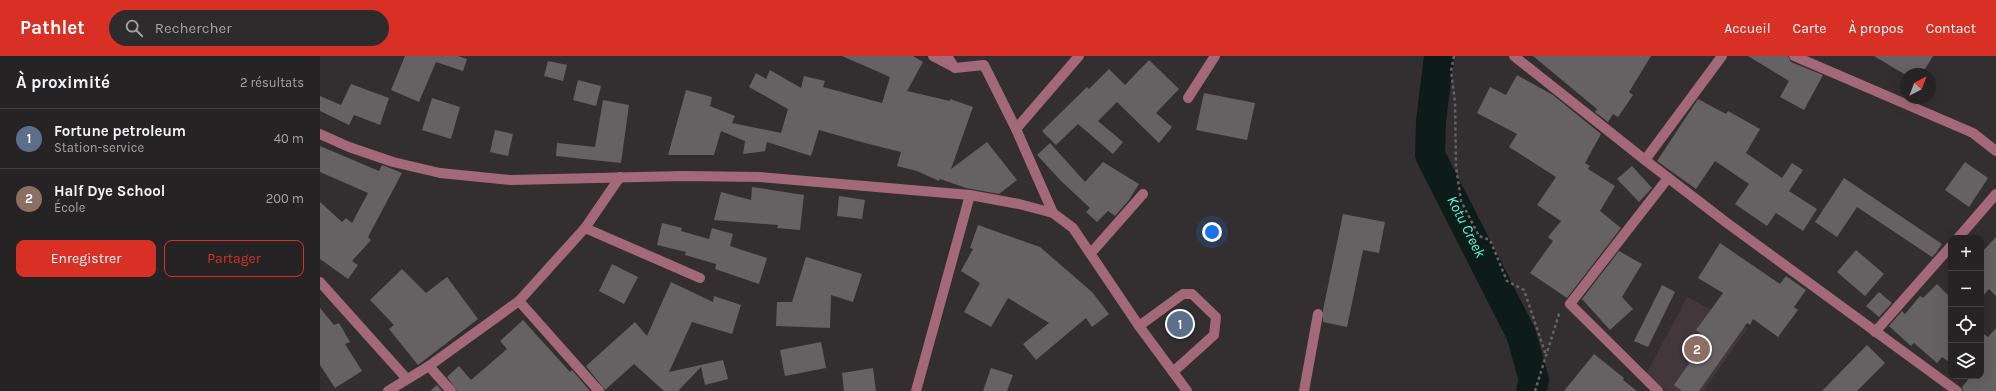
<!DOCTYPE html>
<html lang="fr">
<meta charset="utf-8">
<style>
:root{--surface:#262324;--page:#2e2b2c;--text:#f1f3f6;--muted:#a4a4a6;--line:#424041;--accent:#d93025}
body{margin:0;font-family:Karla,sans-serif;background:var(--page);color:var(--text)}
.controls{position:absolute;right:12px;bottom:12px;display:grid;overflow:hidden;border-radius:8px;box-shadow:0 4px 16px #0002}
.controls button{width:36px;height:36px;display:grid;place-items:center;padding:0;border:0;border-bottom:1px solid var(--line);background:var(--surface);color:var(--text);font:20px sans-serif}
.compass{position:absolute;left:1580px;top:12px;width:36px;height:36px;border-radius:50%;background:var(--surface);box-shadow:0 4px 16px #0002;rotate:42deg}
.you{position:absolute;left:892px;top:176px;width:14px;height:14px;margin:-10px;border:3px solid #fff;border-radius:50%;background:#1a73e8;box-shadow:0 0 0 6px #1a73e833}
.badge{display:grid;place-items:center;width:26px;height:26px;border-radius:50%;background:var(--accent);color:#fff;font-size:13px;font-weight:700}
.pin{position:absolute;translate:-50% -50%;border:2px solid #fff;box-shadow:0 1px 4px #0006}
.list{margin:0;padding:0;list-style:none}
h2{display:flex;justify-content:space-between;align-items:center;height:52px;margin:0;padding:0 16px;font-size:17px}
h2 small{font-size:13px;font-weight:400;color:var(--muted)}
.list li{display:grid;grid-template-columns:26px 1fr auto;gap:12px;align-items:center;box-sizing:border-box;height:60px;padding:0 16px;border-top:1px solid var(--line)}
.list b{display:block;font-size:15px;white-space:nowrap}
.list p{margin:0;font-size:13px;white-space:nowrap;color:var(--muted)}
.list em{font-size:13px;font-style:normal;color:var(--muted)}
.actions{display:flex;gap:8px;padding:12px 16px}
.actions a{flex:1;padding:9px 0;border:1px solid var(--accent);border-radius:8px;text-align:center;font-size:14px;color:var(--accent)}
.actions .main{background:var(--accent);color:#fff}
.icon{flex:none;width:22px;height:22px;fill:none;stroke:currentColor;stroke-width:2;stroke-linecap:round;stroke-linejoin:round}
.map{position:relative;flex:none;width:1676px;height:335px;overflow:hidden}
header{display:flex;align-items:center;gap:24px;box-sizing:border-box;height:56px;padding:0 20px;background:var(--accent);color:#fff}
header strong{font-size:19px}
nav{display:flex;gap:22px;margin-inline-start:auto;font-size:14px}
.search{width:280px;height:36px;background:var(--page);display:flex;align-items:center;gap:10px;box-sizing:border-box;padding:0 14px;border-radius:22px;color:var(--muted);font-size:15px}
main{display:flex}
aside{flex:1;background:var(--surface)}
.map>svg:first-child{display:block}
.built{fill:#42373a}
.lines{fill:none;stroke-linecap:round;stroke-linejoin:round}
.river{stroke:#0d1c18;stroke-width:30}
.building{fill:#666162}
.path{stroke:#676364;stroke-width:2.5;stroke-dasharray:3 3;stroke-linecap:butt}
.minor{stroke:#a3697a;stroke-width:10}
.labels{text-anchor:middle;stroke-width:3;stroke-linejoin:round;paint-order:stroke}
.water-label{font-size:15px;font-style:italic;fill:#5bfed9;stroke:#1a1818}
</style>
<header>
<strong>Pathlet</strong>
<div class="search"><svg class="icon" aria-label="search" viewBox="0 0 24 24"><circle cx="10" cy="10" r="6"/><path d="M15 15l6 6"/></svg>Rechercher</div>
<nav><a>Accueil</a><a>Carte</a><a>À propos</a><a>Contact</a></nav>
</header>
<main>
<aside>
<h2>À proximité<small>2 résultats</small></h2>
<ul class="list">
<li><span class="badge" style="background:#5c6f8a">1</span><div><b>Fortune petroleum</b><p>Station-service</p></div><em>40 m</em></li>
<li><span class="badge" style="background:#8d6e63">2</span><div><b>Half Dye School</b><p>École</p></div><em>200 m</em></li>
</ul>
<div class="actions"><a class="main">Enregistrer</a><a>Partager</a></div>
</aside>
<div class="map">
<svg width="1676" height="335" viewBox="0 0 1676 335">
<rect width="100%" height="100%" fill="#332f30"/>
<path class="built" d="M1367,241L1428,272L1383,335H1347L1324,322Z"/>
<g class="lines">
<path class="river" id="s1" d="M1119,0L1111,65L1110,99L1201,278L1214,324L1211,335"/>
</g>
<g class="building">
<path d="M85,0H138L147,3L143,15L116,6L99,46L71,34Z"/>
<path d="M522,0H593L603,6L587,35L630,45V43L653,51L631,113L667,86L697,124L679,138L646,132L620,123L619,125L597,115L577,110L581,96L545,87L499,74L491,100L447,86L445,95L423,98L425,85L401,75L394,99H348L366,34L392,41L390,50L415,60L412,67L461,77L468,53L429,31L436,17L446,23L450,14L481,32L484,20L505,25L503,31L562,47L570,21Z"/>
<path d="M1213,0H1331L1309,36L1313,39L1298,61L1293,58L1288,66L1275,56L1277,53Z"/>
<path d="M1428,0H1468L1471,6L1503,19L1484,54L1460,41L1469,25Z"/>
<path d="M1554,0H1613L1602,18H1584Z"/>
<path d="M829,4L859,33L836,57L852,71L839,87L797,46L778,65L803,86L793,98L758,68L736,89L722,75L767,31L769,33L789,13L805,29Z"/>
<path d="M228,5L247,9L243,25L224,20Z"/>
<path d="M1197,19L1233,39L1281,78L1265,107L1270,110L1268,113L1295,130L1280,155L1301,172L1247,242L1210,217L1233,185L1228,181L1241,165L1217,149L1236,121L1189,91L1197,78L1157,57L1170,31L1186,39Z"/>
<path d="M258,24L281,30L276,50L253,44Z"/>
<path d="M31,28L69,42L60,69L34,59L29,69L0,55V40L21,49Z"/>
<path d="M884,37L935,47L927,84L876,74Z"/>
<path d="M112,42L140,51L131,83L102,74Z"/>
<path d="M1378,43L1406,58L1408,55L1440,73L1426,97L1462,122L1472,107L1483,114L1469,135L1497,153L1483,175L1456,157L1447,170L1415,148L1429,128L1395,105L1376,133L1337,105Z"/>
<path d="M283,44L309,49L301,107L236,100L237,87L275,91Z"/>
<path d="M175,74L193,78L188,100L170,96Z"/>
<path d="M730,87L765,126L783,106L819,128L809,144L795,160L788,155L777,166L766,156L770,152L741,125L717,99Z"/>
<path d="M0,90L59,115L62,109L82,117L48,181L51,184L32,205L38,209L28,223L0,203V146L22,166L26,162L32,167L48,137L0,116Z"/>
<path d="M1645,106L1668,122L1649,151L1625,134Z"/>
<path d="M1312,110L1332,132L1319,146L1297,123Z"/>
<path d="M1524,122L1622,188L1616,197L1612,201L1537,151L1517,181L1495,166Z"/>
<path d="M432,131L484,139L480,174L457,172L458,169L394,164L401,136L431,144Z"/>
<path d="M519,140L545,144L542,163L517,160Z"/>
<path d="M1023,158L1065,166L1059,197L1043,194L1027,271L1003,266V254Z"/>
<path d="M342,167L362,172L361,175L389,183L392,172L413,178L410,190L447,202L439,228L395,213L396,208L365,199L366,196L337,189Z"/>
<path d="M658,169L720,191L772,236L789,258L772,271L766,262L716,304L703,288L729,267L688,242L671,271L644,256L660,227L641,215L653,193L650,192Z"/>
<path d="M1676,181V240L1669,233L1661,242V197Z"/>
<path d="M1400,187L1460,228L1466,220L1486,234L1474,251L1478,254L1458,281L1433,263L1430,269L1427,267L1379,335H1362L1354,329L1387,282L1376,274L1403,237L1378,222Z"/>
<path d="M1536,194L1564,218L1545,240L1517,216Z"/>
<path d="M1299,195L1322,208L1302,241L1313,253L1290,274L1262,243Z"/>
<path d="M486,201L542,218L533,246L511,239L510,272L456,270L457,246H472Z"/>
<path d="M292,208L318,221L304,248L279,235Z"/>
<path d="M82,213L106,237L127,221L158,263L98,309L69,273L74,269L50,244Z"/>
<path d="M351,226L393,246L394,240L421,249L412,278L372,266L349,316L403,304L408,323L385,329L381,311L358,335H344L314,308L285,334L266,310L315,266L327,280Z"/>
<path d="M1617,228L1631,242V307L1622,301L1617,307L1594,287L1591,290L1569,270L1582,255L1585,258L1600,240L1603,242Z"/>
<path d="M1342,229L1355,236L1328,291L1314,285Z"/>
<path d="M1559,236L1572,247L1559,261L1546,250Z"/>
<path d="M0,252L14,269L19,267L30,286L25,288L42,315L15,332L0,309Z"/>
<path d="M203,264L250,316L252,314L270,335H137L127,321L139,310L151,324L187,293L180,285Z"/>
<path d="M1676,272V335H1643L1642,331L1651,320H1661V276L1668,281Z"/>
<path d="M501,286L506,312L465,320L460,294Z"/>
<path d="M1547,289L1565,307L1537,335H1502Z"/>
<path d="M1274,298L1304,322L1303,324L1317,335H1244Z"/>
<path d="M553,312L556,335H524L522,317Z"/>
<path d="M671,312L693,319L687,335H663Z"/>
<path d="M117,329L122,335H110Z"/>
</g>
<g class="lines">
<g class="path">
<path d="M1134,0L1131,15L1135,46L1136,110L1141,145L1159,180L1170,184L1187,225L1204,234L1226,299"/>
<path d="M1215,335L1239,258L1241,256"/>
</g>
<g class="minor">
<path d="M613,0L634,11"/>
<path d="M627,0L635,12L664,9L696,73L733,157"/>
<path d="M1194,0L1325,104L1407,167L1637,335"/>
<path d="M1474,0L1653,77L1676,95"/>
<path d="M868,42L895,0"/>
<path d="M696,73L759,0"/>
<path d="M0,78L29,91L73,106L120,117L191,124L363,120L440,121L650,139L699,148L733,157L753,172L819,270L867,335"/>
<path d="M1325,104L1402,0"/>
<path d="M265,172L380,222"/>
<path d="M1638,182L1676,138"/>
<path d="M771,197L823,138"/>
<path d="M0,226L87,323"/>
<path d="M199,245L279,335"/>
<path d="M819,270L863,238H872L896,261L894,279L853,316"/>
<path d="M1555,276L1631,190"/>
<path d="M109,310L131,335"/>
<path d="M68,335L109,310L199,245L265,172L300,121"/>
<path d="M596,335L650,139"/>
<path d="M984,335L998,258"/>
<path d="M1338,335L1250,248L1348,122"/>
</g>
</g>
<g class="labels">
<g class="water-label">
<text dy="5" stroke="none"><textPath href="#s1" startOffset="180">Kotu Creek</textPath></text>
</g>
</g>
</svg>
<div class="controls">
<button>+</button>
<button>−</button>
<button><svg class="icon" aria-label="locate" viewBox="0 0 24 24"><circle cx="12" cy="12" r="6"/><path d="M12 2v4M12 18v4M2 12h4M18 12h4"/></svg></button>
<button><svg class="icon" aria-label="layers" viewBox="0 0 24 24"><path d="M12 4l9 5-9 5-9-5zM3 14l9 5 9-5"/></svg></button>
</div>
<svg class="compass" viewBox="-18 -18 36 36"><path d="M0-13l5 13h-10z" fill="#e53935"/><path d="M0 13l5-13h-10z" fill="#a4a4a6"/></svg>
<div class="you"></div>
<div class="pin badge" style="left:860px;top:268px;background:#5c6f8a">1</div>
<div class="pin badge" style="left:1377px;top:293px;background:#8d6e63">2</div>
</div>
</main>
